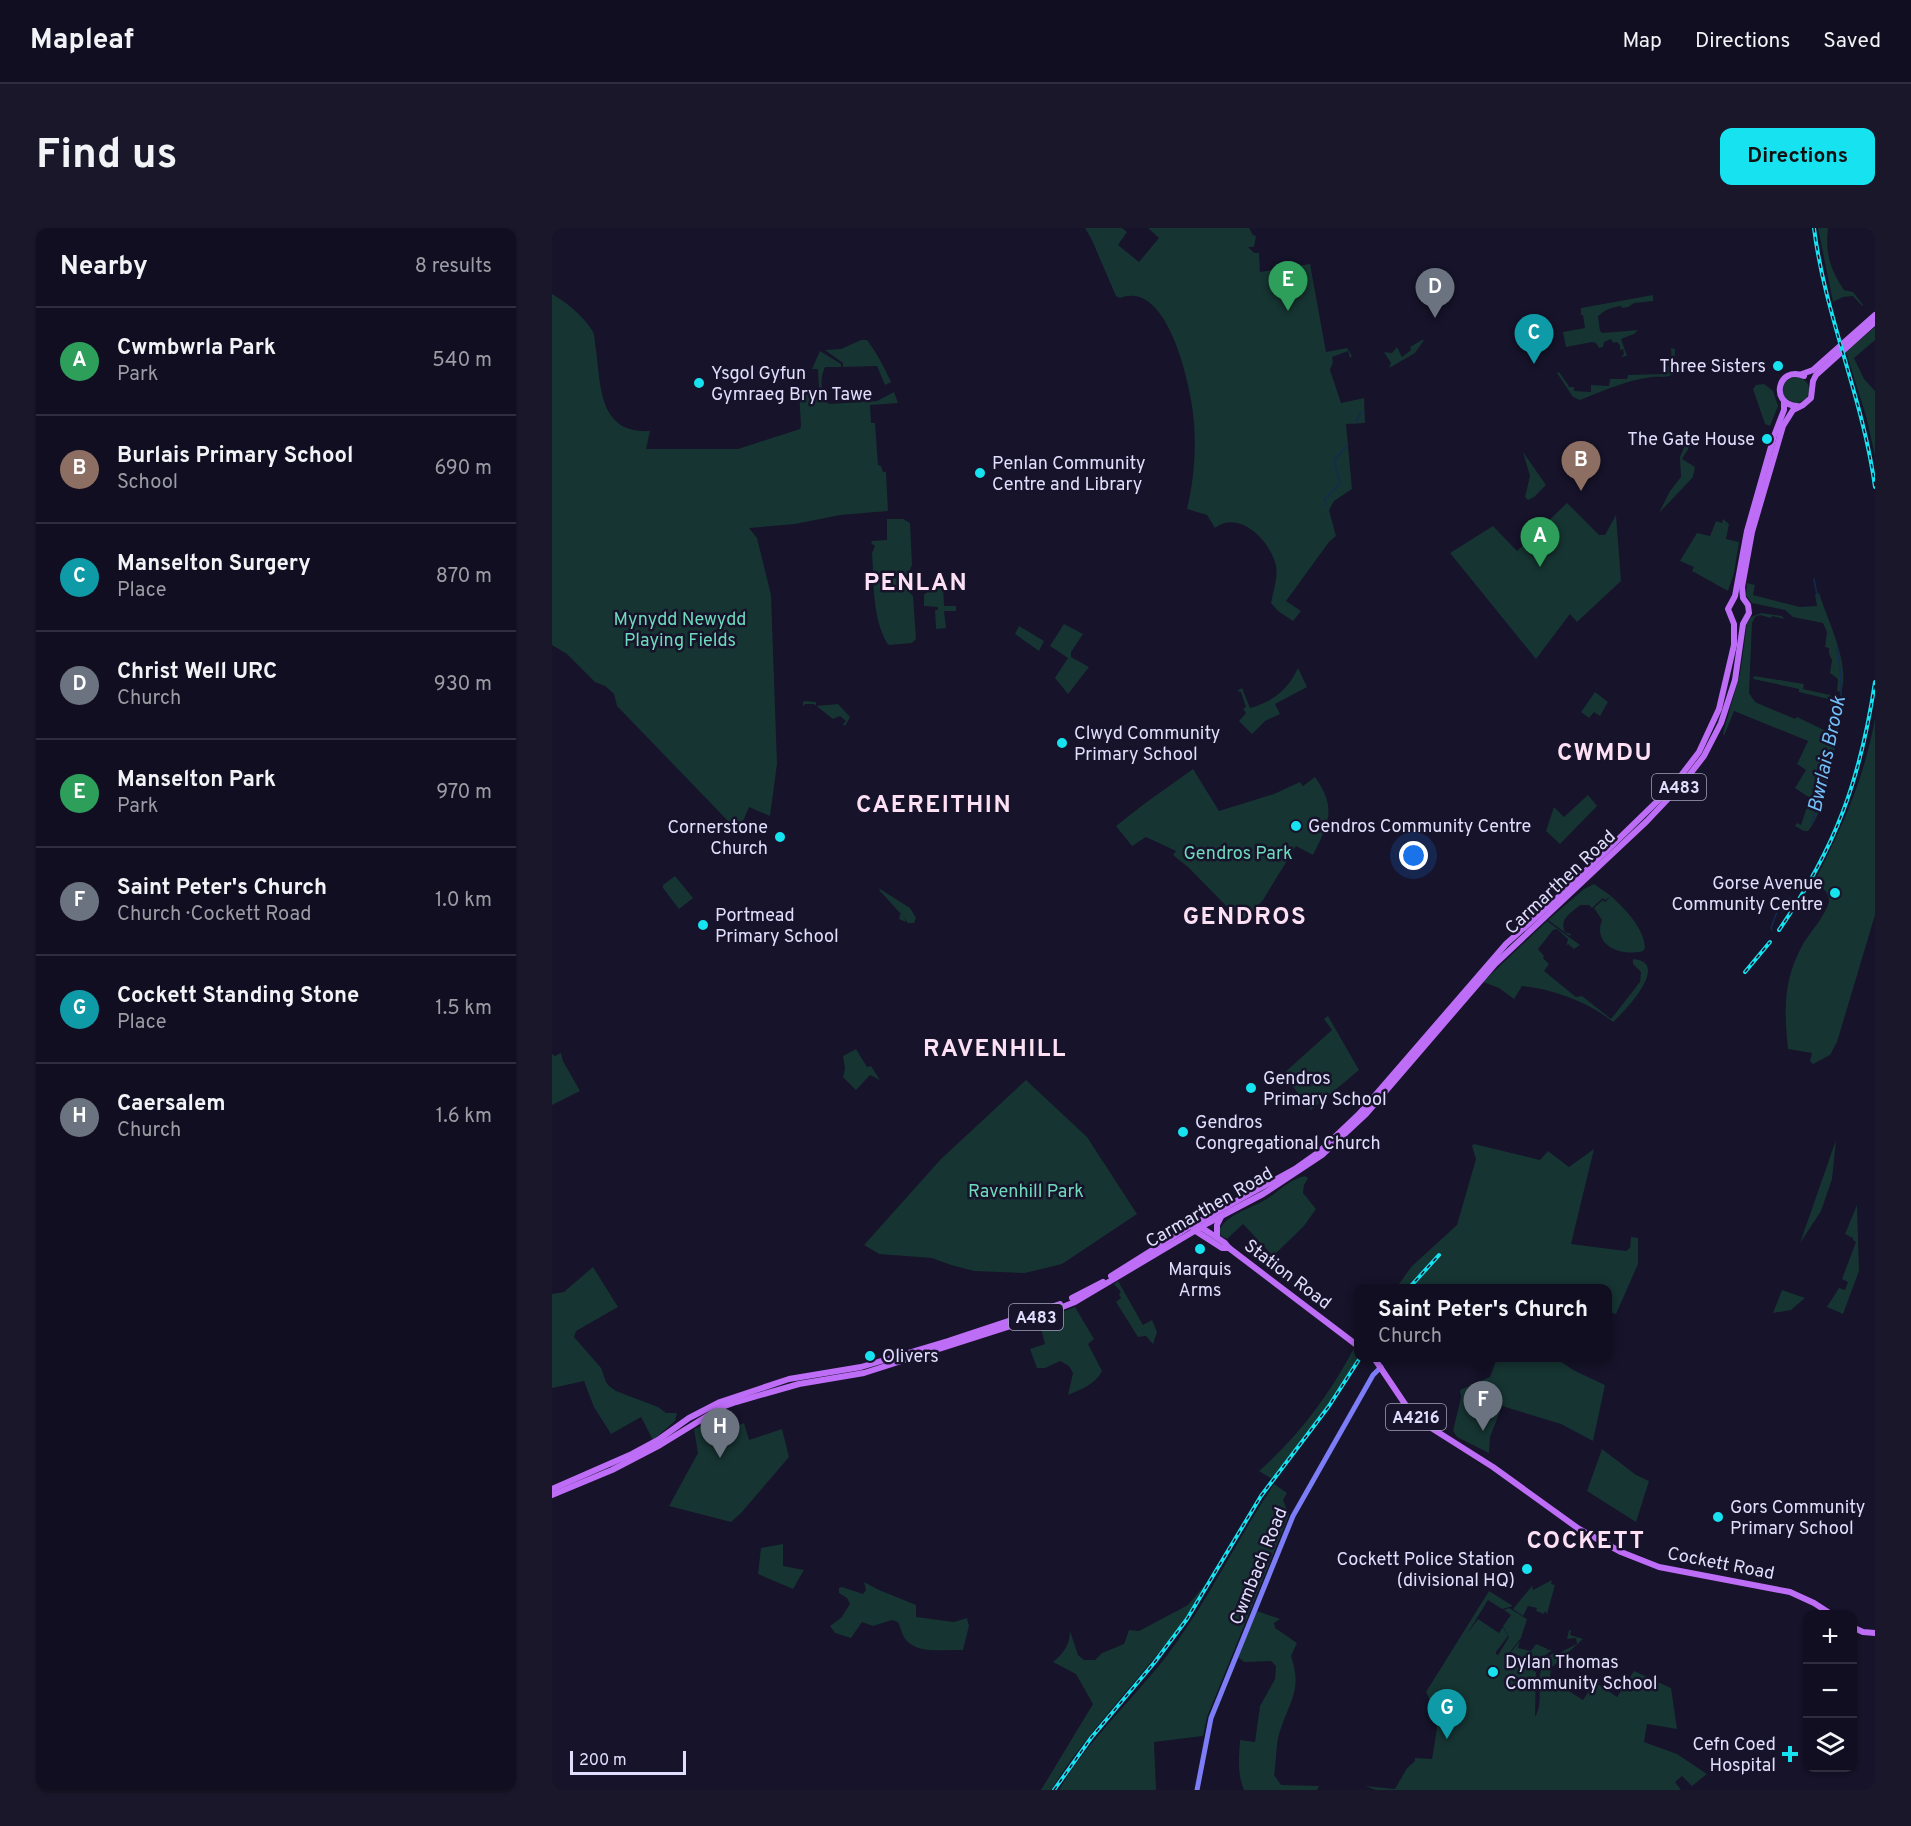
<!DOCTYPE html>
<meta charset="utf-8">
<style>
:root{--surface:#100e20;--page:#191729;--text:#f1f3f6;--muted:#9c9ca5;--line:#302e3e;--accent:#17e2f0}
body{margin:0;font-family:Overpass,sans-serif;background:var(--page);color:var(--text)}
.controls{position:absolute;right:18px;bottom:18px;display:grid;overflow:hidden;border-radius:12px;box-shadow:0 2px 4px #0004}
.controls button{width:54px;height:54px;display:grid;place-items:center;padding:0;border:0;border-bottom:2px solid var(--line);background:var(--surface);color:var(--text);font:30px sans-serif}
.scale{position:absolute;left:18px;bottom:15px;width:116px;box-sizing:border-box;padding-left:6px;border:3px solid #e1defd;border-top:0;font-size:16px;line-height:21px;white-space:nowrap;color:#e1defd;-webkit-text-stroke:4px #16132a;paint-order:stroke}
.you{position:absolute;left:862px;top:628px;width:21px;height:21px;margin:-15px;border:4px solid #fff;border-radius:50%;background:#1a73e8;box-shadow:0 0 0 9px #1a73e833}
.badge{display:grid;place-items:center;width:39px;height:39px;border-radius:50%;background:var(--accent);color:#fff;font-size:20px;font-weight:700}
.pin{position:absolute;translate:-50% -50px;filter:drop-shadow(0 2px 3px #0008)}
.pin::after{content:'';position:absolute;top:32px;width:21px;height:18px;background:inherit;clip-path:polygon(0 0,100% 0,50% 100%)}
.popup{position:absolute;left:802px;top:1056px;width:258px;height:78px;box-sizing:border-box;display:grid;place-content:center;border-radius:12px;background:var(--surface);filter:drop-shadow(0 2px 4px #0005);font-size:20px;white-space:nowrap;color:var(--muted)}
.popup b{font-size:22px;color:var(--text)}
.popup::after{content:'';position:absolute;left:50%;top:100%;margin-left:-12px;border:12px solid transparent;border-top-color:var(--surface)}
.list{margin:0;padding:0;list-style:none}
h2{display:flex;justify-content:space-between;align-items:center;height:78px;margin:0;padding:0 24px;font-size:26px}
h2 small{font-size:20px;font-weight:400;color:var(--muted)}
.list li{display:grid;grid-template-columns:39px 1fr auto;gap:18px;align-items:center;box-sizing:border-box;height:108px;padding:0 24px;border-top:2px solid var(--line)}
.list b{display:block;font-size:22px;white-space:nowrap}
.list p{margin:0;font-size:20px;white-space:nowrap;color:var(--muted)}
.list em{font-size:20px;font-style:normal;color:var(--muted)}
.icon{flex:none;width:33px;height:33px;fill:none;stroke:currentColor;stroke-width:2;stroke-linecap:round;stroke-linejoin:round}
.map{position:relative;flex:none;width:1323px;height:1562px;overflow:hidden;border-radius:12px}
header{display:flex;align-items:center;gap:36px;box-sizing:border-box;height:84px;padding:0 30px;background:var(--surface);border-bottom:2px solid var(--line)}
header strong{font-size:28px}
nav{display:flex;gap:33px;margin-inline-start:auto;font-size:21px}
.intro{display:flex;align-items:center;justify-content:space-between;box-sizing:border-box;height:144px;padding:0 36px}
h1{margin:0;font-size:42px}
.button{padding:15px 27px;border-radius:12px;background:var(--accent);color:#111;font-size:21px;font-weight:700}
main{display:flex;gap:36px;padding:0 36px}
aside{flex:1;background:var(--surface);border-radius:12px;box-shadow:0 2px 4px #0004}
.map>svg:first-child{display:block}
.green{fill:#163432}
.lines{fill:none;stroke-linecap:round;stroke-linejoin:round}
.stream{stroke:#132b4e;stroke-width:1.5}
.secondary{stroke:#7c7df7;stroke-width:5}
.primary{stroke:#be6df6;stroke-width:6}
.rail-casing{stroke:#17e2f0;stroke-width:4}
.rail{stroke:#16132a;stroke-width:1.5;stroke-dasharray:4.5;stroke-linecap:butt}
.poi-dot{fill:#17e2f0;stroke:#16132a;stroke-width:2}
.labels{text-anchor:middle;stroke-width:5;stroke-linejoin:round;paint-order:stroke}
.shield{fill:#16132a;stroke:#a4a1be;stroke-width:1.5}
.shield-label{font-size:16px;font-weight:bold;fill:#e1defd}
.poi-label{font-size:18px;fill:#e1defd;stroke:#16132a;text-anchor:start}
.park-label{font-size:18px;fill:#6ddabb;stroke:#16132a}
.street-label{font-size:18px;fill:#e1defd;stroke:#16132a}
.water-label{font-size:20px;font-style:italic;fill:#73bef6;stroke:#16132a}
.district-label{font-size:24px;font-weight:bold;letter-spacing:1.5px;fill:#fde0f4;stroke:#16132a}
</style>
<header>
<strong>Mapleaf</strong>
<nav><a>Map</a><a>Directions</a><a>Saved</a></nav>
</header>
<div class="intro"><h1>Find us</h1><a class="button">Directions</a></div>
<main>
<aside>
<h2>Nearby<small>8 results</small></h2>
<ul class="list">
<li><span class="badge" style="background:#2e9e5b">A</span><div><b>Cwmbwrla Park</b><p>Park</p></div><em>540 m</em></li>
<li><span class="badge" style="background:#8d6e63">B</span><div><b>Burlais Primary School</b><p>School</p></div><em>690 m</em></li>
<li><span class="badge" style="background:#0f9aa8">C</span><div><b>Manselton Surgery</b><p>Place</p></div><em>870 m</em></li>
<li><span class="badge" style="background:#6b7280">D</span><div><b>Christ Well URC</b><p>Church</p></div><em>930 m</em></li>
<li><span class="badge" style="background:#2e9e5b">E</span><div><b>Manselton Park</b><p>Park</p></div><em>970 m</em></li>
<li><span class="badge" style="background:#6b7280">F</span><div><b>Saint Peter's Church</b><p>Church · Cockett Road</p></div><em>1.0 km</em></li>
<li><span class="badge" style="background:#0f9aa8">G</span><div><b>Cockett Standing Stone</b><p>Place</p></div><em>1.5 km</em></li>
<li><span class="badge" style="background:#6b7280">H</span><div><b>Caersalem</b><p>Church</p></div><em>1.6 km</em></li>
</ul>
</aside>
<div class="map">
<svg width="1323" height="1562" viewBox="0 0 1323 1562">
<rect width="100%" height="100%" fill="#16132a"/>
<g class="green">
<path d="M533,0H570L575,4L566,17L587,34L607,10L596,0H697L701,7L704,8L702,19H696L702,25H707L708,44L758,36L774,124L795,120L800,128L798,130L796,123L780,129L781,134L778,142L789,175L812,170L813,195L794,196L800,261L782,273L777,282L784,308L777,314L734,373L749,383L741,393L726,383L719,375C721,364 726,350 724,338C719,314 688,281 663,300L655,287L635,281C642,252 644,224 642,194C640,163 617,50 568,70L564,68L539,10Z"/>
<path d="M1266,0H1276C1273,25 1278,41 1292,62L1301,64L1311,77L1310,78L1301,68L1291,69L1281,74Z"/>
<path d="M0,66C13,73 34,90 41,104C43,108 43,117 44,122C49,159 47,206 98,203L94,221H186L248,201L249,198L247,163L267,161L266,141H260L268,123L289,136V139H273C267,153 269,163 277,176L325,173L342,164L346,175L318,177L319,195H323L326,237L329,238L331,244H334L336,283L288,287L243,296L197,300L205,310L219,367L225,536L218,588L197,579L188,600L177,594L65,478L62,466L53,458L43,454L15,426L0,417Z"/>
<path d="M1101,67V73L1082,75L1076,79L1070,80L1069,78C1057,80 1055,81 1046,88L1048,103L1050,105L1086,102L1082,106L1069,111L1075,128L1069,129L1072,126L1071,121L1068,122V117L1065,114L1061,115L1059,111L1052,114L1051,119L1047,120L1044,115L1040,114L1014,119L1011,104L1033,100L1031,87H1029V80Z"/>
<path d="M1323,99V112L1302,130L1312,151L1323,163V228L1314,188L1294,124Z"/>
<path d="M309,112H315C325,125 332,139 339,154L333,157L325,138L291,139V135L273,122L289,121Z"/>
<path d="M870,112H872L863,125L837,140L839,135L832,124L840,125L845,119L850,129L859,122L858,119Z"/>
<path d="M1119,120L1123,121L1122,145C1115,151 1108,148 1100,149C1075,152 1051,163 1028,172L1021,169L1005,145L1007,144L1017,158L1016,159H1022V163L1039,164V157L1057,158L1058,151H1075L1076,147L1112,146V138L1120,137Z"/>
<circle cx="1244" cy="162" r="13"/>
<path d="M1212,156L1221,163L1226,178L1218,198L1213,196L1201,161L1204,157Z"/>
<path d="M1134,215L1138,218L1130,231L1143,239L1141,249L1107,285L1118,263L1129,249L1128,229Z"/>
<path d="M971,224L994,257L982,269L976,272L973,269L978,248Z"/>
<path d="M1015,275L1047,307H1053L1064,287L1069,353L1025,394L1018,386L984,431L898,325L941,298L965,323Z"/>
<path d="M335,291H351L358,295L360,337L352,355L353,360L361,368L364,411L360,415L337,417L335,415C320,389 322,354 320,325L323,318L319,315L320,313L335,312Z"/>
<path d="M1171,291L1177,296L1174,311L1187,314L1182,345L1176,363L1140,343L1142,339L1128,333L1145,305L1158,308L1164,293L1170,295Z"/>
<path d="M1195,355L1203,357L1201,367L1248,379L1265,378L1263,366L1267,365C1275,391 1299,437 1289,464L1285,463L1286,451L1278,445L1280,432L1277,426V420L1273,419L1275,404L1271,395L1241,389L1233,382L1200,375L1194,368Z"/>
<path d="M391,356L392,378H404V383H392L394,400L384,401L383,382H386V379L372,378V367L379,359Z"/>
<path d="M1209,385L1230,388L1232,391L1220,388L1219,390L1208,387L1203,389L1200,395L1197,465L1203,474L1243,491L1245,489L1274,503C1281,489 1284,485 1276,471L1247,464V461L1201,451L1202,448L1252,456L1251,461L1278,467L1282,471L1288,473L1290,477C1286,505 1274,585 1256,603H1252L1243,598L1245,595L1249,597L1258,570L1243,560L1254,542L1245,536L1256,513L1182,483L1172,508L1171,505L1188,446L1195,395L1199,389Z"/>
<path d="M512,396L531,406L519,424V429L537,439L516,466L503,450L516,430L498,418Z"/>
<path d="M467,398L492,413L487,423L463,406Z"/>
<path d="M746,440L755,459L723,476L728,486L713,493L700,506L687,493L694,485L691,481L694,479L689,464L685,463L690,460L698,480C720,474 736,462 746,440Z"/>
<path d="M1043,464L1056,474L1048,488L1042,484L1037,490L1029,484Z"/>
<path d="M253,473L264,474V478L286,476L298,489L293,498L291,496L294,493L288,488L281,491L262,476H253L251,479V474Z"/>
<path d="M1323,490V687L1285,814L1278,827L1261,836L1258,833L1260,825L1236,821C1232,782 1231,752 1251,716C1257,706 1277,683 1277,672C1277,669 1275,666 1274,663L1261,656C1290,600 1312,552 1323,490Z"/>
<path d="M641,541L667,583L722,566L748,554L751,558L763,549C785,580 777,595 761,627L744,618L711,672L691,695L636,639L621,627L624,623L594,609L580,618L564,598L592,576Z"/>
<path d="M1036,567L1045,578L1008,616L994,603L1002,579L1012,589Z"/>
<path d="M123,648L141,670L127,681L111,660V657Z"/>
<path d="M1042,656L1059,668L1053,672L1051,670L1040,680L1037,677H1028C1019,685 1007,691 1013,704L1019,706L1018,708L996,692L1032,661Z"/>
<path d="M328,661L358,680L364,690L362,695H356L352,690L354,694L347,691L348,686L350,687L327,662Z"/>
<path d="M1059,668C1074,682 1092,700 1093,720L1091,723C1070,729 1040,718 1050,692L1042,680L1051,672L1053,674Z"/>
<path d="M995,693L1028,717L1022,721L1016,716L1014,718L1016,711L1005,701L1001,702L986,721L992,728L991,730L997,736L992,743L1024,769L1030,768L1059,791L1088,754L1089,744L1081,736V731C1120,734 1072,784 1061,794C1037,774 1000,761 970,758L962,771L947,760L931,754Z"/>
<path d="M776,788L807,842L759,882L731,846L780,802L772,791Z"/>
<path d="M304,821L315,839L319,838L328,852L318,847L304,862L291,849L293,841L291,828Z"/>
<path d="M9,825L11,833L28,863L0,877V826L3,828Z"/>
<path d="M474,852L535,909L585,986L510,1036L473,1045L422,1043L399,1037L380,1030L327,1026L312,1017L389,931Z"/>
<path d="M1284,912L1280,951L1269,983L1248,1015Z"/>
<path d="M922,916L988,932L996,923L1017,939L1042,921L1019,1016L1074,1023L1078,1020L1079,1009L1086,1010V1036L1064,1086L1056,1084V1060H844L860,1038L905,997L924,931L920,918Z"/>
<path d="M753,948L756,950L752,957L751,965L764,981L752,998L721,1028L691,996L675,1011L669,1008C668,1003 667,1002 669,999C677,986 701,979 713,972C726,964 738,951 753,948Z"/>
<path d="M1305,977L1307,1043L1291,1086L1275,1079L1287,1060L1293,1062L1296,1054L1290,1051L1304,1014L1301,1012V1010L1293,1006Z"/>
<path d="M41,1039L66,1079L24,1103L22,1109L49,1140L54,1154L57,1158L64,1163L106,1179L114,1185H125L123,1193L101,1212L89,1189L59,1206L42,1179L32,1153L0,1160V1066L12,1064Z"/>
<path d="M566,1053L591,1097L600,1092L605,1104L601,1116L594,1108L586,1109L564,1074L569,1070L567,1066L569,1064L562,1056Z"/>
<path d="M1230,1062L1253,1070L1239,1082L1221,1085Z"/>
<path d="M523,1079L542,1111L536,1116L550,1143C544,1156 528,1162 516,1167L521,1145L517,1138L508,1133L493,1140H485L478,1121L493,1116L487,1093Z"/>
<path d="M802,1120L806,1124V1130H809L775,1178L720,1251L707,1243C746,1209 778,1166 802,1120Z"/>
<path d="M945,1130H1004L1021,1142L1053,1157L1041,1213L1009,1196L950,1178L938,1209L937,1225L905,1209L901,1203L909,1169L908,1162L938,1149Z"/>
<path d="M170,1189L176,1202L192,1195L197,1212L230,1201L237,1229L189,1285L179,1294L117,1278L146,1225L142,1201Z"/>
<path d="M1050,1221L1084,1247L1097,1253L1084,1294L1035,1263Z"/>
<path d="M722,1256L735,1265L731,1272L737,1287L655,1489L651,1508L602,1514L604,1562H507C535,1514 579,1473 613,1430C655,1375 684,1313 722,1256Z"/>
<path d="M231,1316V1338L252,1342L241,1361L206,1346L209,1320Z"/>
<path d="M662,1346C617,1425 547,1485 499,1562H489L541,1476L524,1446L501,1434C511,1426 518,1417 518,1403L526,1427L532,1432H543L550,1425L572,1416L577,1402L587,1403L636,1377Z"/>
<path d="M1000,1352L999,1356L1003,1357L995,1386L993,1383L992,1386L984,1383L985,1380L976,1378L971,1388L961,1381L980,1358L981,1362Z"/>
<path d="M312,1354L327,1362L364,1377V1389L402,1394L415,1390L417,1398L411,1422C394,1421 367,1427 354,1412C350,1407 349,1400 346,1394L340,1392L321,1398L310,1394L299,1410L283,1405L278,1398L289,1390L298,1376L295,1370L287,1365V1360L290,1359L311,1366L314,1362Z"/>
<path d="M937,1363L961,1378L950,1381L936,1372L915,1406L926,1391L947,1405L951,1399L956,1408L944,1424V1426L946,1427L957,1409L951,1398L959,1387L952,1382L957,1380L975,1391L969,1410L955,1428L984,1444L983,1489C995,1468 977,1443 1001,1425L1002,1427L1005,1426L1025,1416L1024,1410L1015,1411L1017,1402H1019L1018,1407L1031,1411L999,1440L997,1459L1003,1464L1009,1458L1031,1472L1043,1454L1065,1469L1082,1443L1119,1460L1125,1501L1095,1496L1092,1514L1125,1526L1155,1546L1140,1558L1130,1548L1123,1554L1129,1562H824L813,1558L843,1561L855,1540L863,1533V1530L880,1531L885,1500V1486L874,1464Z"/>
<path d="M705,1383L728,1391L722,1395L723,1400L745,1415L739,1428C750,1460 739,1471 729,1500C723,1515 725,1532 722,1547L729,1557L767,1558L765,1562H692C685,1546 687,1529 688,1512L703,1514L708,1478L723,1451L724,1438L719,1433L692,1434L686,1429Z"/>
<path d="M968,1413L966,1420L979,1423L984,1416L996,1421L994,1422H1000L982,1436L959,1424Z"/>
</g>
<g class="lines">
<g class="stream">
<path d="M803,196L809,184"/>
<path d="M774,277L773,271L788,255L782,232L796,217"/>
<path d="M1262,351L1266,372"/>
<path d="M1259,597C1273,555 1287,510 1289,466C1290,450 1287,435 1285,419"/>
<path d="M1228,680L1238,670"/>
<path d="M1220,702L1219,700L1225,684"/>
</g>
<path class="secondary" d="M645,1562L659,1490L741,1288L821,1147L829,1139"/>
<g class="primary">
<path d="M1250,146L1261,142L1323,87"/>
<path d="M1245,178C1217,176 1226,137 1252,148"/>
<path d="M647,998L673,1015L677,1020L806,1118"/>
<path d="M642,1002L670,1020H677"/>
<path d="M665,1009V997L669,989"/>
<path d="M559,1048L637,999L743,941L767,924L807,886L954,716L1012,664L1121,558L1147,524L1167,481L1182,417V396L1176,381L1183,368L1195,303L1222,208L1232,182V173"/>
<path d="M520,1070L551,1054"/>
<path d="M822,1130L859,1185L873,1196L941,1239L1027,1301L1069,1324L1107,1339L1238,1364L1262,1375L1279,1386"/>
<path d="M0,1261L80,1226L106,1212L137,1190L168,1174L237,1151L309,1139L396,1113L508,1076"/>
<path d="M0,1267L60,1242L108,1217L170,1179L184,1174L247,1156L312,1145L477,1092L523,1074L656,995L711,966L770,927L814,886L943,736L1095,593L1131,555L1152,528L1169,495L1183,452L1191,396L1197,385L1196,377L1191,370L1190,359L1200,304L1231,198L1241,182L1251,177L1259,170L1261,153L1264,147L1323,94"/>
<path d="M1300,1399L1311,1404L1323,1405"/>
</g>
<g class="rail-casing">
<g id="rail">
<path d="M1262,0C1273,88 1311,170 1323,259"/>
<path d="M1227,702C1284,619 1308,553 1323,454"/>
<path d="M1193,744L1218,714"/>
<path d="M857,1060L887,1027"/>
<path d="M502,1562L539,1510L602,1435L635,1391L709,1268L777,1178L808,1130"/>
</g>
</g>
<use href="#rail" class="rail"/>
</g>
<g class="poi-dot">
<circle cx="1226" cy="138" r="6"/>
<circle cx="147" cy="155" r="6"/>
<circle cx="1215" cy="211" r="6"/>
<circle cx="428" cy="245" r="6"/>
<circle cx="510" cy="515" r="6"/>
<circle cx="744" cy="598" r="6"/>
<circle cx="228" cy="609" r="6"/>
<circle cx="1283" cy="665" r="6"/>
<circle cx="151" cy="697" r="6"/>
<circle cx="699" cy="860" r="6"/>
<circle cx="631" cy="904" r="6"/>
<circle cx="648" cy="1021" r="6"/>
<circle cx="318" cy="1128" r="6"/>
<circle cx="1166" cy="1289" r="6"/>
<circle cx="975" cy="1341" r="6"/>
<circle cx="941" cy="1444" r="6"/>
<path d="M1235 1517h6v6h6v6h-6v6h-6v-6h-6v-6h6z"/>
</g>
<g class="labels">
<g class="shield">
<rect x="1100" y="546" width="54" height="26" rx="4.5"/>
<rect x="457" y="1076" width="54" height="26" rx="4.5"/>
<rect x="834" y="1176" width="60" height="26" rx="4.5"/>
</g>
<g class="shield-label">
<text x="1127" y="565">A483</text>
<text x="484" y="1095">A483</text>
<text x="864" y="1195">A4216</text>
</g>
<g class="poi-label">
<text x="1214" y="144" text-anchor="end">Three Sisters</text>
<text x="159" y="151">Ysgol Gyfun<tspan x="159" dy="21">Gymraeg Bryn Tawe</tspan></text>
<text x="1203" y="217" text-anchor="end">The Gate House</text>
<text x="440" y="241">Penlan Community<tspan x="440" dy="21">Centre and Library</tspan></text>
<text x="522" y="511">Clwyd Community<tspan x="522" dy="21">Primary School</tspan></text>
<text x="756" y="604">Gendros Community Centre</text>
<text x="216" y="605" text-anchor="end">Cornerstone<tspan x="216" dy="21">Church</tspan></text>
<text x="1271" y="661" text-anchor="end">Gorse Avenue<tspan x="1271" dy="21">Community Centre</tspan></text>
<text x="163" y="693">Portmead<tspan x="163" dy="21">Primary School</tspan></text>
<text x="711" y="856">Gendros<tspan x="711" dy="21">Primary School</tspan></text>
<text x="643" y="900">Gendros<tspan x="643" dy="21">Congregational Church</tspan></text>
<text x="648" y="1047" text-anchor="middle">Marquis<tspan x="648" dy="21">Arms</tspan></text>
<text x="330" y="1134">Olivers</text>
<text x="1178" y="1285">Gors Community<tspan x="1178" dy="21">Primary School</tspan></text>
<text x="963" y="1337" text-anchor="end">Cockett Police Station<tspan x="963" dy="21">(divisional HQ)</tspan></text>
<text x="953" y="1440">Dylan Thomas<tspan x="953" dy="21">Community School</tspan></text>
<text x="1224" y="1522" text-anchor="end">Cefn Coed<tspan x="1224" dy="21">Hospital</tspan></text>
</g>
<g class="park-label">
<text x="128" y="397">Mynydd Newydd<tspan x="128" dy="21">Playing Fields</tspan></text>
<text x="686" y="631">Gendros Park</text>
<text x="474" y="969">Ravenhill Park</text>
</g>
<g class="street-label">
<text transform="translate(1008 654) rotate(-43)" y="6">Carmarthen Road</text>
<text transform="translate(657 979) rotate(-30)" y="6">Carmarthen Road</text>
<text transform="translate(736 1046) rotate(37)" y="6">Station Road</text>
<text transform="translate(1169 1335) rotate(11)" y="6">Cockett Road</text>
<text transform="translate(706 1338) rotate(-68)" y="6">Cwmbach Road</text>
</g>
<g class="water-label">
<text transform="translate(1274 526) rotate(-78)" y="7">Bwrlais Brook</text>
</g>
<g class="district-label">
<text x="364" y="362">PENLAN</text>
<text x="1053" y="532">CWMDU</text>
<text x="382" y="584">CAEREITHIN</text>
<text x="693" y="696">GENDROS</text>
<text x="443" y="828">RAVENHILL</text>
<text x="1034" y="1320">COCKETT</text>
</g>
</g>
</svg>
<div class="controls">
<button>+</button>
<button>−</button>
<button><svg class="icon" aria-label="layers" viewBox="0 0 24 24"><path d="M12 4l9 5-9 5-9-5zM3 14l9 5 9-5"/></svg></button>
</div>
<div class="scale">200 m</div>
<div class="you"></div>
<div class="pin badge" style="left:988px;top:339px;background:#2e9e5b">A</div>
<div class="pin badge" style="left:1029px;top:263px;background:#8d6e63">B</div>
<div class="pin badge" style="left:982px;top:136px;background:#0f9aa8">C</div>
<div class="pin badge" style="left:883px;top:90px;background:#6b7280">D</div>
<div class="pin badge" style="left:736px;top:83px;background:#2e9e5b">E</div>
<div class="pin badge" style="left:931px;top:1203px;background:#6b7280">F</div>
<div class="popup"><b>Saint Peter's Church</b>Church</div>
<div class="pin badge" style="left:895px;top:1511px;background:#0f9aa8">G</div>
<div class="pin badge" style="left:168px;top:1230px;background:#6b7280">H</div>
</div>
</main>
